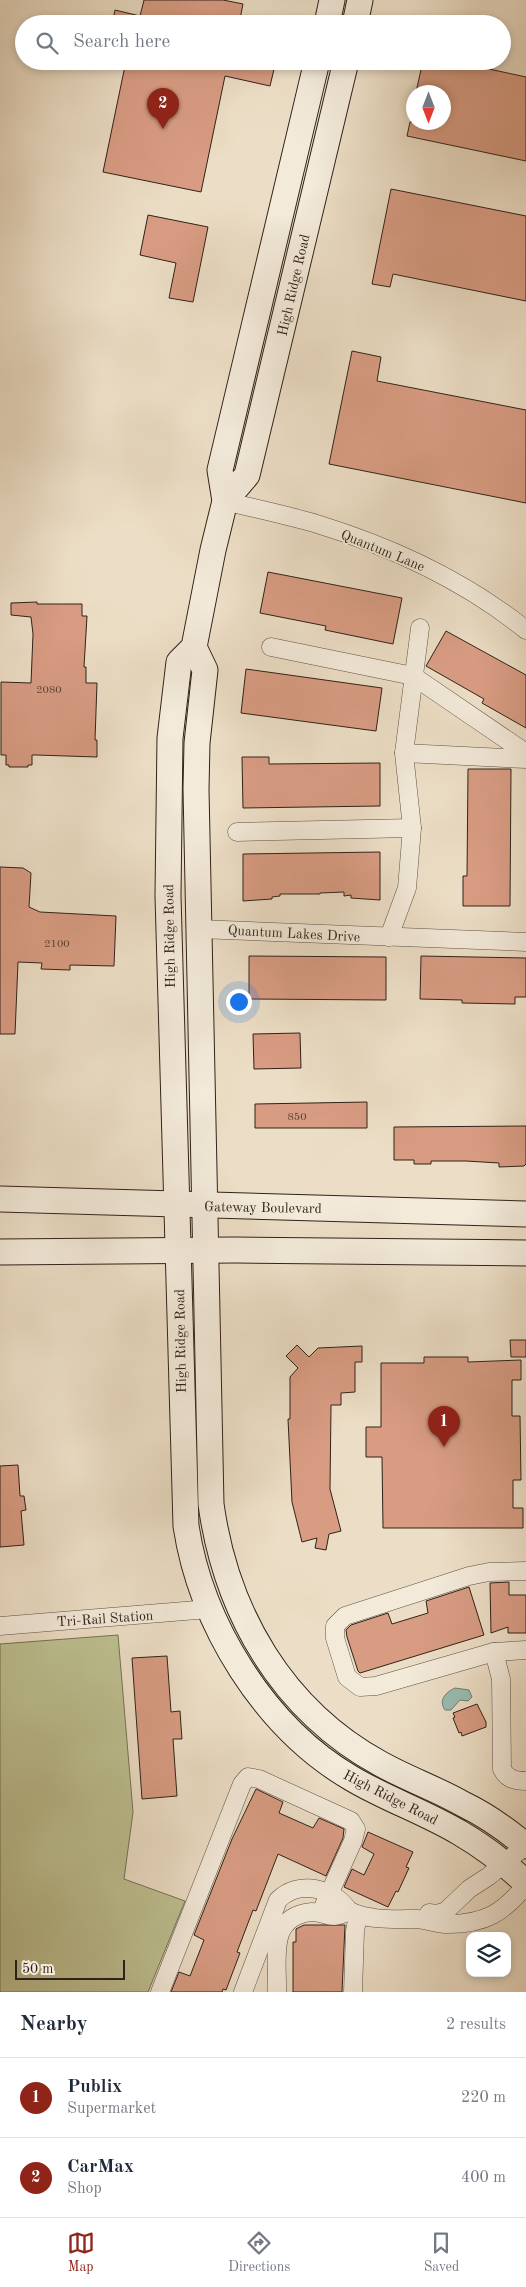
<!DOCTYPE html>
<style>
:root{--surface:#fff;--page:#f2f2f3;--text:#1f2937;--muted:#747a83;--line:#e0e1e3;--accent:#8f2418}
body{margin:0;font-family:"Old Standard TT",serif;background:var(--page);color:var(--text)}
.controls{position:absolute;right:15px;bottom:15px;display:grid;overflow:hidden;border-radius:10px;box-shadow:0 2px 8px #0003}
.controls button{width:45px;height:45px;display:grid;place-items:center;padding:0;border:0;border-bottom:1px solid var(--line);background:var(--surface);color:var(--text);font:25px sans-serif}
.compass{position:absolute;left:406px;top:85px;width:45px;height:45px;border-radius:50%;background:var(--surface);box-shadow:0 2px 8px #0003;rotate:180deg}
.scale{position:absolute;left:15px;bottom:12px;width:110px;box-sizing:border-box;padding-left:5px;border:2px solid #302218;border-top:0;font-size:14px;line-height:18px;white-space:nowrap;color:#302218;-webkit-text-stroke:4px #f3eada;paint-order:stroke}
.you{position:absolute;left:238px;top:1001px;width:18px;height:18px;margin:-12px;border:4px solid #fff;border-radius:50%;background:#1a73e8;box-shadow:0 0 0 8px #1a73e833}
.badge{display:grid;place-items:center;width:32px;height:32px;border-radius:50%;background:var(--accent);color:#fff;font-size:16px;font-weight:700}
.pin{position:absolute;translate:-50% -41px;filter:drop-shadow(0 1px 2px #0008)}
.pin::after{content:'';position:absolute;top:26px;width:18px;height:15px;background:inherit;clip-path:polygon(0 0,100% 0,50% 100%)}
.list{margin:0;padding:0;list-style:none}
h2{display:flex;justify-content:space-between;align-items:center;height:65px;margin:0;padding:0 20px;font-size:21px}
h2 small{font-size:16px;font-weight:400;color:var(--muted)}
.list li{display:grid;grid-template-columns:32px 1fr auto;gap:15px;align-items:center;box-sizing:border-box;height:80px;padding:0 20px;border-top:1px solid var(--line)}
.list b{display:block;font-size:19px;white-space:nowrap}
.list p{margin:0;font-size:16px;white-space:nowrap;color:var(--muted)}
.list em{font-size:16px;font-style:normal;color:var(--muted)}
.icon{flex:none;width:28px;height:28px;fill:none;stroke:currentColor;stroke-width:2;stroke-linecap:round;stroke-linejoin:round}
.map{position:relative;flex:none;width:526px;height:1992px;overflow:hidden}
.search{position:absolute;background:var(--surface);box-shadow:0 2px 8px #0003;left:15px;right:15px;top:15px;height:55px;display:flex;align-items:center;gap:12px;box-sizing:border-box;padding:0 18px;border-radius:28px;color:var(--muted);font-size:19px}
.sheet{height:225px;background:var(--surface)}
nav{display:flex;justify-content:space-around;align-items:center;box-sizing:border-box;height:70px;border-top:1px solid var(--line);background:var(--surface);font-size:14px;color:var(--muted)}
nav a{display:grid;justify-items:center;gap:2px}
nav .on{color:var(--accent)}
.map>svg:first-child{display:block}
.green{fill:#bdc091;stroke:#767154}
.water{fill:#99bcb2;stroke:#6f7e74}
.building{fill:#d89c83;stroke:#302218}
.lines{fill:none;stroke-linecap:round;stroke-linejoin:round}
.street-casing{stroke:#5f5144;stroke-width:19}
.secondary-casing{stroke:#302218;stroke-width:27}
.street{stroke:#f3eada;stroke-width:18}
.secondary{stroke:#f3eada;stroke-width:25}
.labels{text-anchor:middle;stroke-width:4;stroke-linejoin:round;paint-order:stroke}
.number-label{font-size:11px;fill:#5a4033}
.street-label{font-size:14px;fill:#302218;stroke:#f3eada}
</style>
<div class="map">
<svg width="526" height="1992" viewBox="0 0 526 1992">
<rect width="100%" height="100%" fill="#ecdec6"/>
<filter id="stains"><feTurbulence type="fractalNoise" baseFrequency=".004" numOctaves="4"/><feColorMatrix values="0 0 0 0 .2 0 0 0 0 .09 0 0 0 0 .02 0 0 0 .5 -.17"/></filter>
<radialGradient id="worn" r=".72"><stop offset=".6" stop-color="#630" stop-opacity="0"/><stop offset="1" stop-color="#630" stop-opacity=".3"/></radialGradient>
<path class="green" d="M118,1635L133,1812L124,1879L185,1901L148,1992H0V1644Z"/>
<path class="water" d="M455,1688L469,1690L472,1697L468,1701L460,1700L451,1710H445C438,1700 446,1692 455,1688Z"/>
<g class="building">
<path d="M144,0H223L243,4L239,24H112L115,10L140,16Z"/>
<path d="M126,61H276L270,86L225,76L201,192L103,172Z"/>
<path d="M423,61H452L526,77V161L407,136L410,122H444V92H416Z"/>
<path d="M391,189L526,216V301L393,274L390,287L372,284Z"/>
<path d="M148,215L208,227L193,302L169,298L176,263L140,255Z"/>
<path d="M352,351L381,357L377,381L526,410V503L329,464Z"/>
<path d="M268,572L402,598L393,644L325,630L326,626L260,613Z"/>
<path d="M37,602V604H82V616H87L84,667H86V683H97L95,740H97V757L36,755H32V765H28V767H9V765H6V755H1V682L31,683L33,634L31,617L11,615V603Z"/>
<path d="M446,631L526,675V728L482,703L484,699L426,666Z"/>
<path d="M246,669L382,688L376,731L241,713Z"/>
<path d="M242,757H269V764L380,763V806L243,808Z"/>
<path d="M468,769H511L510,906H463V876H467Z"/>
<path d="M380,852V900L351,898V895L344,896V892L320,893V894H280V896L272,897V899L243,901V854Z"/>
<path d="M0,867L23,868L31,873L29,907L40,912L116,916L114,966L70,965V970L41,969L42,963L18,962L15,1034H0Z"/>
<path d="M249,956L386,957V1000L249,999Z"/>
<path d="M421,956L526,958V997H515V1004L462,1003V1000L420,999Z"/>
<path d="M300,1033L301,1068L254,1069L253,1034Z"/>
<path d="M367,1102V1128H255V1104Z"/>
<path d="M526,1126V1164L524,1166L499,1167V1163L466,1161H431V1164H414V1160H394V1127Z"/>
<path d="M510,1340H526V1357H511Z"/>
<path d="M297,1345L309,1357L318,1348L362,1346V1362H355V1392L341,1393V1405H331L330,1489L341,1531L329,1534L326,1550L315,1548L317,1538L302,1542L292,1502L288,1419H290V1377L298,1368L286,1356Z"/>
<path d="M424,1357H468V1362L521,1360V1380H512V1416H520L521,1480H513V1508H523V1528H383L382,1457H366V1427H381V1363H424Z"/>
<path d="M18,1465L20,1496H24L26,1510L21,1511L24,1545L0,1547V1466Z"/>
<path d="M509,1582V1595H526V1633H508V1627L491,1633L490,1583Z"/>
<path d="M469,1587L484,1635L360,1673L358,1671L347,1637L346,1630L351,1625L388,1613L392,1624L428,1613L426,1601Z"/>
<path d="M167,1656L171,1712L180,1711L181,1726L182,1739H173L177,1796L142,1799L132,1658Z"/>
<path d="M477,1704L486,1722V1727L462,1736L461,1732L459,1733L453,1718L455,1717L453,1713Z"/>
<path d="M256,1789L283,1802L279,1813L313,1828L319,1818L344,1829L343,1838L326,1876L278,1854L256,1911L253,1910L237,1952L240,1953L226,1990L223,1989L222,1992H171L179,1972L190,1976L204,1940L194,1935L232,1839Z"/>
<path d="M368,1832L413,1852L406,1867L409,1868L398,1892L396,1891L388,1907L344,1887L352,1869L364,1875L374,1854L362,1847Z"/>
<path d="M304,1925H345L342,1992H293V1942H296V1929Z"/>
</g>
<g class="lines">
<g class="street-casing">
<g id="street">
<path d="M225,501C256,509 287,515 317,524C392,547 465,581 526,630"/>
<path d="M271,647L413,676L526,753"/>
<path d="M404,753L526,759"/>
<path d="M237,832L412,828"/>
<path d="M198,929L526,942"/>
<path d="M389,937L407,888L412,828L404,753L420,628"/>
<path d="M526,1571L489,1572L469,1576L345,1616L335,1626V1638L347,1677L360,1687L376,1686L494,1652L526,1650"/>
<path d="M0,1626L209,1609"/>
<path d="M494,1652L501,1679L502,1769C507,1779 515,1781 526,1781"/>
<path d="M349,1911C371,1921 394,1919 417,1919C427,1920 438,1924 448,1924C485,1924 503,1913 526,1885"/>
<path d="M429,1913L437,1914L446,1911L469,1889L489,1876L526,1845"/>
<path d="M160,1992L242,1784L248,1777L259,1779L351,1821L356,1829L353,1841L321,1912"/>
<path d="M243,1992L278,1900C299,1879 334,1888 349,1911"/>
<path d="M277,1992C278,1959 267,1916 312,1912C320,1912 327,1916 334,1916C339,1916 345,1913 349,1911"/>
<path d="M353,1992L355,1931L358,1915"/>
</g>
</g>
<g class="secondary-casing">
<g id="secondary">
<path d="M327,24L332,0"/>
<path d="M355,24L360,0"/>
<path d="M346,61L247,475L225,501L213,550L194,647L179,662L170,738L168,896L186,1526C201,1624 264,1727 351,1778C386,1799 425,1812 460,1833C484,1847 506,1864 526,1883"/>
<path d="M225,501L220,470L317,61"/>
<path d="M194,647L205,670L197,743L196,789L211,1504C226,1613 282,1710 381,1764C408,1779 437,1789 463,1804C486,1815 507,1830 526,1846"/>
<path d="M0,1199L526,1214"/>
<path d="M0,1252L235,1250L526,1253"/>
</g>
</g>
<use href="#street" class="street"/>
<use href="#secondary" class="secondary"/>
</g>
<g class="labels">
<g class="number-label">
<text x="49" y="693">2080</text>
<text x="57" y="947">2100</text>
<text x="297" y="1120">850</text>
</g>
<g class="street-label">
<text transform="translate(293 285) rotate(-77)" y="5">High Ridge Road</text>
<text transform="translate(383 550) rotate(22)" y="5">Quantum Lane</text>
<text transform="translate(294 933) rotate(3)" y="5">Quantum Lakes Drive</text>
<text transform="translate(169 936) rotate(-91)" y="5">High Ridge Road</text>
<text transform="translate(263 1207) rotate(1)" y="5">Gateway Boulevard</text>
<text transform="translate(180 1341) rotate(-91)" y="5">High Ridge Road</text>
<text transform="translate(105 1618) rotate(-4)" y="5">Tri-Rail Station</text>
<text transform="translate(391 1797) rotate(27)" y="5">High Ridge Road</text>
</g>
</g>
<rect width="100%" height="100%" filter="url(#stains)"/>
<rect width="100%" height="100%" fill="url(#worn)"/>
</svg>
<div class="controls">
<button><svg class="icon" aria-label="layers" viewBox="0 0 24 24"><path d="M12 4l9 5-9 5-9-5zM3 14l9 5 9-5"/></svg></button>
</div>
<svg class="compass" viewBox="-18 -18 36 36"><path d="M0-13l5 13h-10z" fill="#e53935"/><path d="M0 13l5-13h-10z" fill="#747a83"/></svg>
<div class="scale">50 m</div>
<div class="you"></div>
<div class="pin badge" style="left:444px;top:1447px">1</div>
<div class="pin badge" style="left:163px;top:129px">2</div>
<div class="search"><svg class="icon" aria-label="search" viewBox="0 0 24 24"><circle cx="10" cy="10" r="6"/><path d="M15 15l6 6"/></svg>Search here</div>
</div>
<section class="sheet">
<h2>Nearby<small>2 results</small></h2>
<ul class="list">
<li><span class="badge">1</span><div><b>Publix</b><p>Supermarket</p></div><em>220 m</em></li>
<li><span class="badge">2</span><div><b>CarMax</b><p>Shop</p></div><em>400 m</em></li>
</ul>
</section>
<nav>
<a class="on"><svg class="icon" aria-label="map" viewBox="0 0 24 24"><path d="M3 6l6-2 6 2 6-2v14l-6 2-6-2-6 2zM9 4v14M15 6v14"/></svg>Map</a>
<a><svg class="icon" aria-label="directions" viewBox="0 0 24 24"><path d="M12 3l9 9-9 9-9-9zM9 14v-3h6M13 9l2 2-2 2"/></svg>Directions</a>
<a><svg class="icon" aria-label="saved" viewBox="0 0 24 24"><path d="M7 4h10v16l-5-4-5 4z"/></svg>Saved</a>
</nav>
